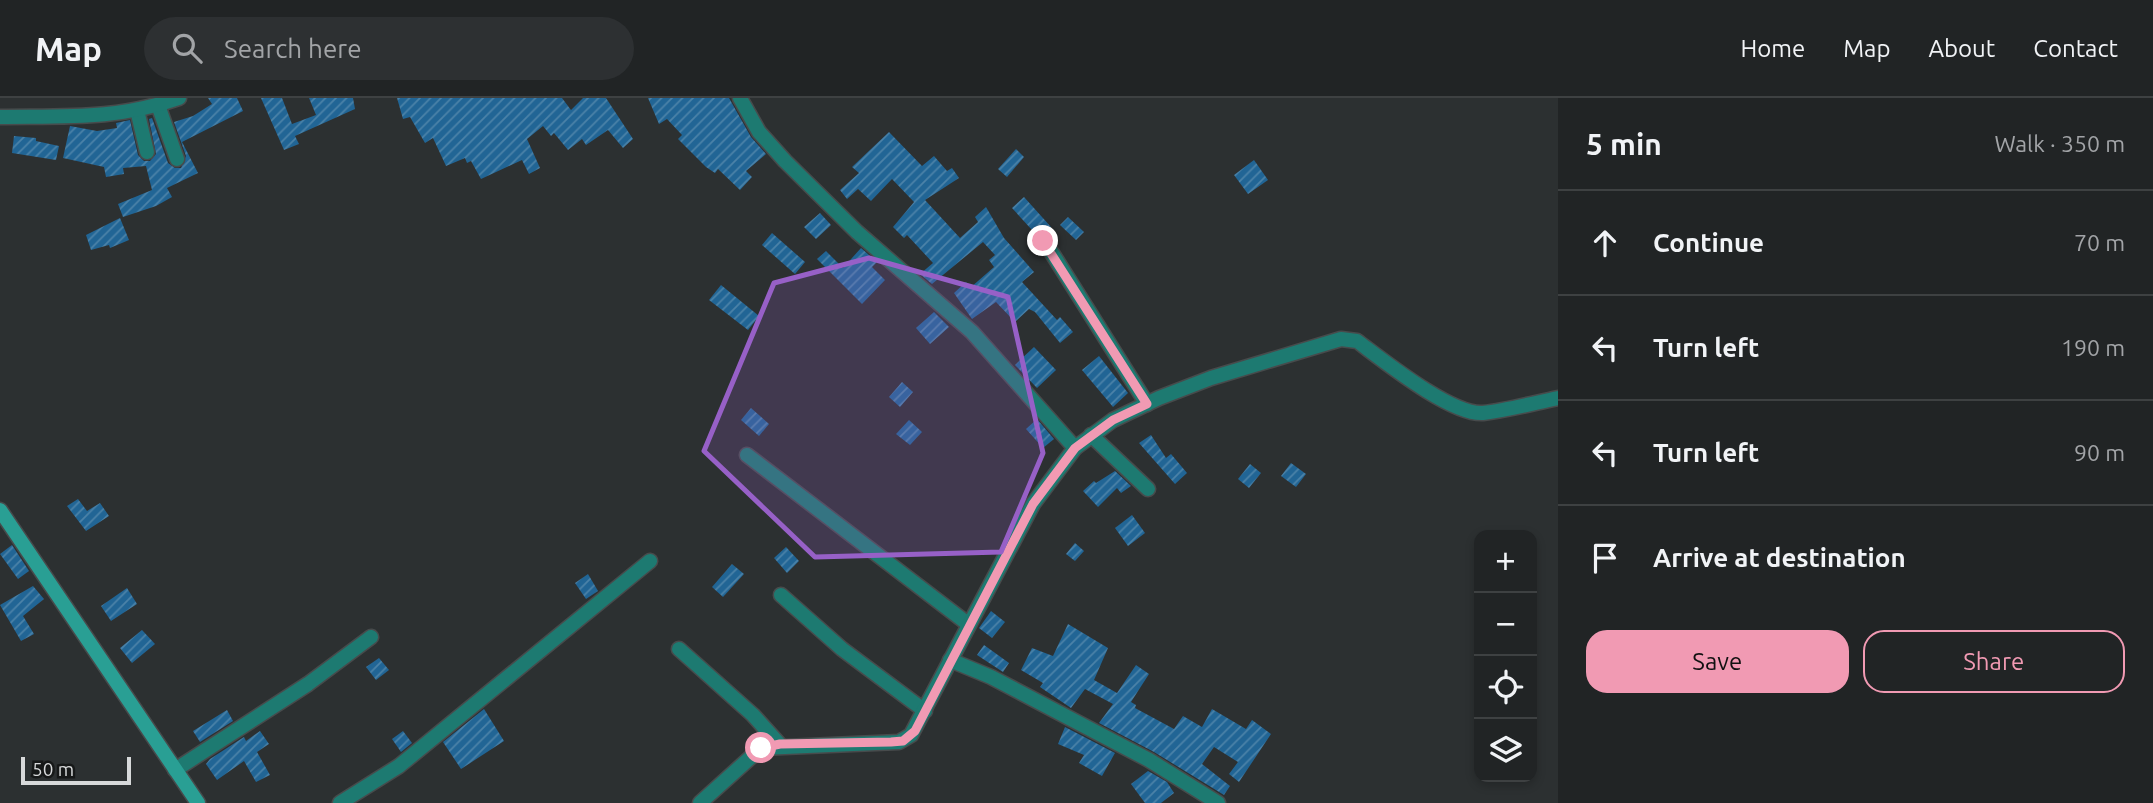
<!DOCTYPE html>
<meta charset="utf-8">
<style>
:root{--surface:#212425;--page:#2d3032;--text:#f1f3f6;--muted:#a2a4a7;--line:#3e4142;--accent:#f19ab3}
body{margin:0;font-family:Ubuntu,sans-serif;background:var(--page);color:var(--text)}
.controls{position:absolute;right:21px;bottom:21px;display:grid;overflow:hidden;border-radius:14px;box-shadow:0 4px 10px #0003}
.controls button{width:63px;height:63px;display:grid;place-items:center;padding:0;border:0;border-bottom:2px solid var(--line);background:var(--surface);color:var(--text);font:35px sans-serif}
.scale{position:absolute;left:21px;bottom:18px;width:110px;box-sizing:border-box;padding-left:7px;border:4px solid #d7d9da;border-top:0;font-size:19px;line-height:24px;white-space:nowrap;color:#d7d9da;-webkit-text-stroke:5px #161818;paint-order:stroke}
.stop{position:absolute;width:21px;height:21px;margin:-16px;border:5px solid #f19ab3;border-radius:50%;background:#fff}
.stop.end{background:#f19ab3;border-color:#fff;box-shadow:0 2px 7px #0008}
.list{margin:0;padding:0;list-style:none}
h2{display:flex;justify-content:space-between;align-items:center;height:91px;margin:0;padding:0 28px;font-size:30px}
h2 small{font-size:23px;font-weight:400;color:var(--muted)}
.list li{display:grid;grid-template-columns:46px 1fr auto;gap:21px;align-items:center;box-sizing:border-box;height:105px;padding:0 28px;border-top:2px solid var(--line)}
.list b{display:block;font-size:26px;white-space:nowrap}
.list em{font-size:23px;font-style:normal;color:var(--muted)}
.actions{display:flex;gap:14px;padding:21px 28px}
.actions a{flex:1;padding:16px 0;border:2px solid var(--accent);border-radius:21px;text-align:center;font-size:24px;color:var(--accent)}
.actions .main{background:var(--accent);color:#111}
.icon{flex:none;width:38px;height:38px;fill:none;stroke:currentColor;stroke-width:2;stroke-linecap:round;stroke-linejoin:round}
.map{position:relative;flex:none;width:1558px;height:705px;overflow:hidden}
header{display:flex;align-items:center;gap:42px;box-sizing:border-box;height:98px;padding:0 35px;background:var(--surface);border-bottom:2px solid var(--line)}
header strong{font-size:33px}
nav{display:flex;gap:38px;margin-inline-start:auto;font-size:24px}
.search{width:490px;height:63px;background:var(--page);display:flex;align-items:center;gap:18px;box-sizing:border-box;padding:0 24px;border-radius:38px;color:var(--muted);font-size:26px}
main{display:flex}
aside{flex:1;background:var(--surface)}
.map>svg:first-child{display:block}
.building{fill:url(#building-hatch)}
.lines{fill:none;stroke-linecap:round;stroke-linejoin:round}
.street-casing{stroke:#474b4c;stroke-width:17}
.secondary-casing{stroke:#474b4c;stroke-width:17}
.street{stroke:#1d7a71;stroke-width:14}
.secondary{stroke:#299f94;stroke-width:14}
.route{stroke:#f19ab3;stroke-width:9}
.marked{fill:#9760c7;fill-opacity:0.2;stroke:#9760c7;stroke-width:5;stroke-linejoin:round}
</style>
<header>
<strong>Map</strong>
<div class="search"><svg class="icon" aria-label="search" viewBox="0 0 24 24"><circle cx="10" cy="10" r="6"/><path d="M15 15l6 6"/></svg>Search here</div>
<nav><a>Home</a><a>Map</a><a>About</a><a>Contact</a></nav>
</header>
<main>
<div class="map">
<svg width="1558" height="705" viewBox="0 0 1558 705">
<defs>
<pattern id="building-hatch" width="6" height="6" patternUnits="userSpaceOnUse" patternTransform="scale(1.75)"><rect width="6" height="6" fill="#216595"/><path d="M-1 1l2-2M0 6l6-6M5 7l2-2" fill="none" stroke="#4b82a8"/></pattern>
</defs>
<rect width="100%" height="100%" fill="#2c3031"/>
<g class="building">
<path d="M208,0H237L243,13L182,44L198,75L167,90L172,99L156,108L123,119L118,106L152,92L146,68L123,70L124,76L106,79L104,69L63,60L70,28L97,33L117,30L116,25L130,22L138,57L144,63H150L156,56L149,21L152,20L168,65L175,70H181L186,58L174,24L193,18L212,6Z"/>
<path d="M261,0H282L292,26L316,17L309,0H353L355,11L295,38L299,46L284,52Z"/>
<path d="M397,0H562L571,12L583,0H606L633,41L623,50L608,32L586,47L582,41L568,52L554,35L551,38L543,28L527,41L540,70L529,76L522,62L481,81L471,63L467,65L465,60L446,68L433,40L425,45L410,19L403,21Z"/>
<path d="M648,0H729L751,39L766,56L746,73L752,79L740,92L718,71L715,75L706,69L678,41L682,37L667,21L659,26Z"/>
<path d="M889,34L922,68L934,58L947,73L952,70L959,80L925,102L960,140L978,124L975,119L986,109L1004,140L1034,174L1022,184L1057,222L1060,219L1073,234L1060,245L1035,214L1029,211L1015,224L996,204L972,221L954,195L966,184L970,190L994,169L989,162L995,157L983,144L932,186L920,176L933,165L907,137L904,140L893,129L914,104L892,81L871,103L858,91L847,101L840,92L859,75L852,69Z"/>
<path d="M14,38L36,40V43L59,48L56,62L12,55Z"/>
<path d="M1016,51L1024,59L1007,79L998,71Z"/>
<path d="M1254,62L1268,82L1248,96L1234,77Z"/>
<path d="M1024,99L1051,129L1044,135L1032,132L1012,110Z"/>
<path d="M820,115L831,127L816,141L804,129Z"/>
<path d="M1068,119L1084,134L1076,142L1060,127Z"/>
<path d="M120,120L129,142L110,150L109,147L91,152L86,137Z"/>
<path d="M772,135L805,164L795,176L762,147Z"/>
<path d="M861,150L877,164L872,169L885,182L862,206L817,161L826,153L843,170Z"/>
<path d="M721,187L759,218L748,232L709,202Z"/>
<path d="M934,214L949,229L930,246L916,230Z"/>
<path d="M1034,249L1056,272L1037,290L1015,267Z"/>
<path d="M1099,258L1128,295L1113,309L1082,272Z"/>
<path d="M902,284L913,294L900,309L889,299Z"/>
<path d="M751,310L769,326L759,338L741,322Z"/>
<path d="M1037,321L1054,341L1043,350L1026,331Z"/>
<path d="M909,322L922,334L910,347L896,336Z"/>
<path d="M1151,337L1166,360L1171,356L1187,375L1175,386L1139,345Z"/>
<path d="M1291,365L1306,376L1296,389L1281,378Z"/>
<path d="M1250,366L1261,375L1249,390L1238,381Z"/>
<path d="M1115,373L1131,388L1121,395L1117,390L1098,409L1083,393L1094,383L1096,385Z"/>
<path d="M78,401L87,413L100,405L109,418L86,433L67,408Z"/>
<path d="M1132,417L1145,435L1128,448L1115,430Z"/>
<path d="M1075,445L1084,453L1075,463L1066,456Z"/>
<path d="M12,447L29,473L18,481L0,456Z"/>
<path d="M786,449L799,463L787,475L774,460Z"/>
<path d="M732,466L744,476L723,499L712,489Z"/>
<path d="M588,476L598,493L586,501L575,485Z"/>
<path d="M33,488L44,501L23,518L34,536L21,543L0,507Z"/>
<path d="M127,490L137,506L111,523L101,508Z"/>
<path d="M991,513L1005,524L992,540L979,530Z"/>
<path d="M1068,526L1108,550L1094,582L1117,595L1136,567L1149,576L1131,604L1136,607L1135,610L1174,631L1183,618L1202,629L1212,611L1246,631L1252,622L1271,636L1239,684L1229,676L1238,664L1214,649L1202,666L1230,688L1224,697L1154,654L1099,625L1113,606L1085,591L1071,610L1040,589L1043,585L1021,572L1032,550L1053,558Z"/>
<path d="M142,532L155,546L132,565L120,550Z"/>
<path d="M984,547L1009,565L1003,574L977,557Z"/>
<path d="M379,560L389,572L376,582L366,569Z"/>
<path d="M484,611L504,643L461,671L443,644Z"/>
<path d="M227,612L233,623L200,644L193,633Z"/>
<path d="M1065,629L1115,655L1102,678L1079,665L1084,657L1058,646Z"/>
<path d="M260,633L269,646L257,654L270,677L256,684L244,663L217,682L206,666L210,661L244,639L246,643Z"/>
<path d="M403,633L412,645L401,654L392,641Z"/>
<path d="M1148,673L1167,684L1174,695L1161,705H1145L1131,686Z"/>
</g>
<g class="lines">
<g class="street-casing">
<g id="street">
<path d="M740,0L759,34L785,63L857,134L972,234L1075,350"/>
<path d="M158,7L177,61"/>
<path d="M137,12L147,54"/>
<path d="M0,19C64,18 117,22 179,0"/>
<path d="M1036,140L1050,152L1147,306"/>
<path d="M1091,337L1148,391"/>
<path d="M747,357L968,526"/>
<path d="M781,497L842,551L925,613"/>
<path d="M679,551L753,617L780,647"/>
<path d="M950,562L991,579L1149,662L1218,705"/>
<path d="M175,672L308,586L371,539"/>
<path d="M340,705L399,668L650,463"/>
<path d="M700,705L761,650L899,644L911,637L1033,406L1075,350L1113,322L1159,300L1211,280L1341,241L1357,243C1384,263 1451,317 1483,315C1508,312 1534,305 1558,300"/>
</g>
</g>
<g class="secondary-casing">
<path id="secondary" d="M0,412L198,705"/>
</g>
<use href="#street" class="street"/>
<use href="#secondary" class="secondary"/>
</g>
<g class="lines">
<path class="route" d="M761,650L780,646L891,644L903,643L915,633L1033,406L1075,350L1113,322L1147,306L1043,143"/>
</g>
<path class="marked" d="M869,160L1008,199L1043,355L1001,454L815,459L704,353L774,185Z"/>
</svg>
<div class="controls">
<button>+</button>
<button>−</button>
<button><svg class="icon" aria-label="locate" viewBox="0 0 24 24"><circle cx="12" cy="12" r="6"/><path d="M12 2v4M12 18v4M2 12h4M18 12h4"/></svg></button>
<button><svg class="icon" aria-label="layers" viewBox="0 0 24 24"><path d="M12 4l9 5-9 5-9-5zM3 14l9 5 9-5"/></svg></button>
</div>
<div class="scale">50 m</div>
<div class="stop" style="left:761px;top:650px"></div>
<div class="stop end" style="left:1043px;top:143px"></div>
</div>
<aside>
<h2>5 min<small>Walk · 350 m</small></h2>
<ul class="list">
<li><svg class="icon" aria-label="ahead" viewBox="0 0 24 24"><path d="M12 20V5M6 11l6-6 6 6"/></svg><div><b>Continue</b></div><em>70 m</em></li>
<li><svg class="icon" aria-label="left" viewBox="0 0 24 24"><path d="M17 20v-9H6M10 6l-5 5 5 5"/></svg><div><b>Turn left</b></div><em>190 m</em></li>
<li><svg class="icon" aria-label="left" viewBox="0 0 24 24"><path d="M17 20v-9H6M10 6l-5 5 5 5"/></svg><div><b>Turn left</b></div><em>90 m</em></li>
<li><svg class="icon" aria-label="arrive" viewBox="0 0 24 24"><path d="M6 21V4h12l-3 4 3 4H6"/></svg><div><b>Arrive at destination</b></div></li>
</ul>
<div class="actions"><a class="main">Save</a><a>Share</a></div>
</aside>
</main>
